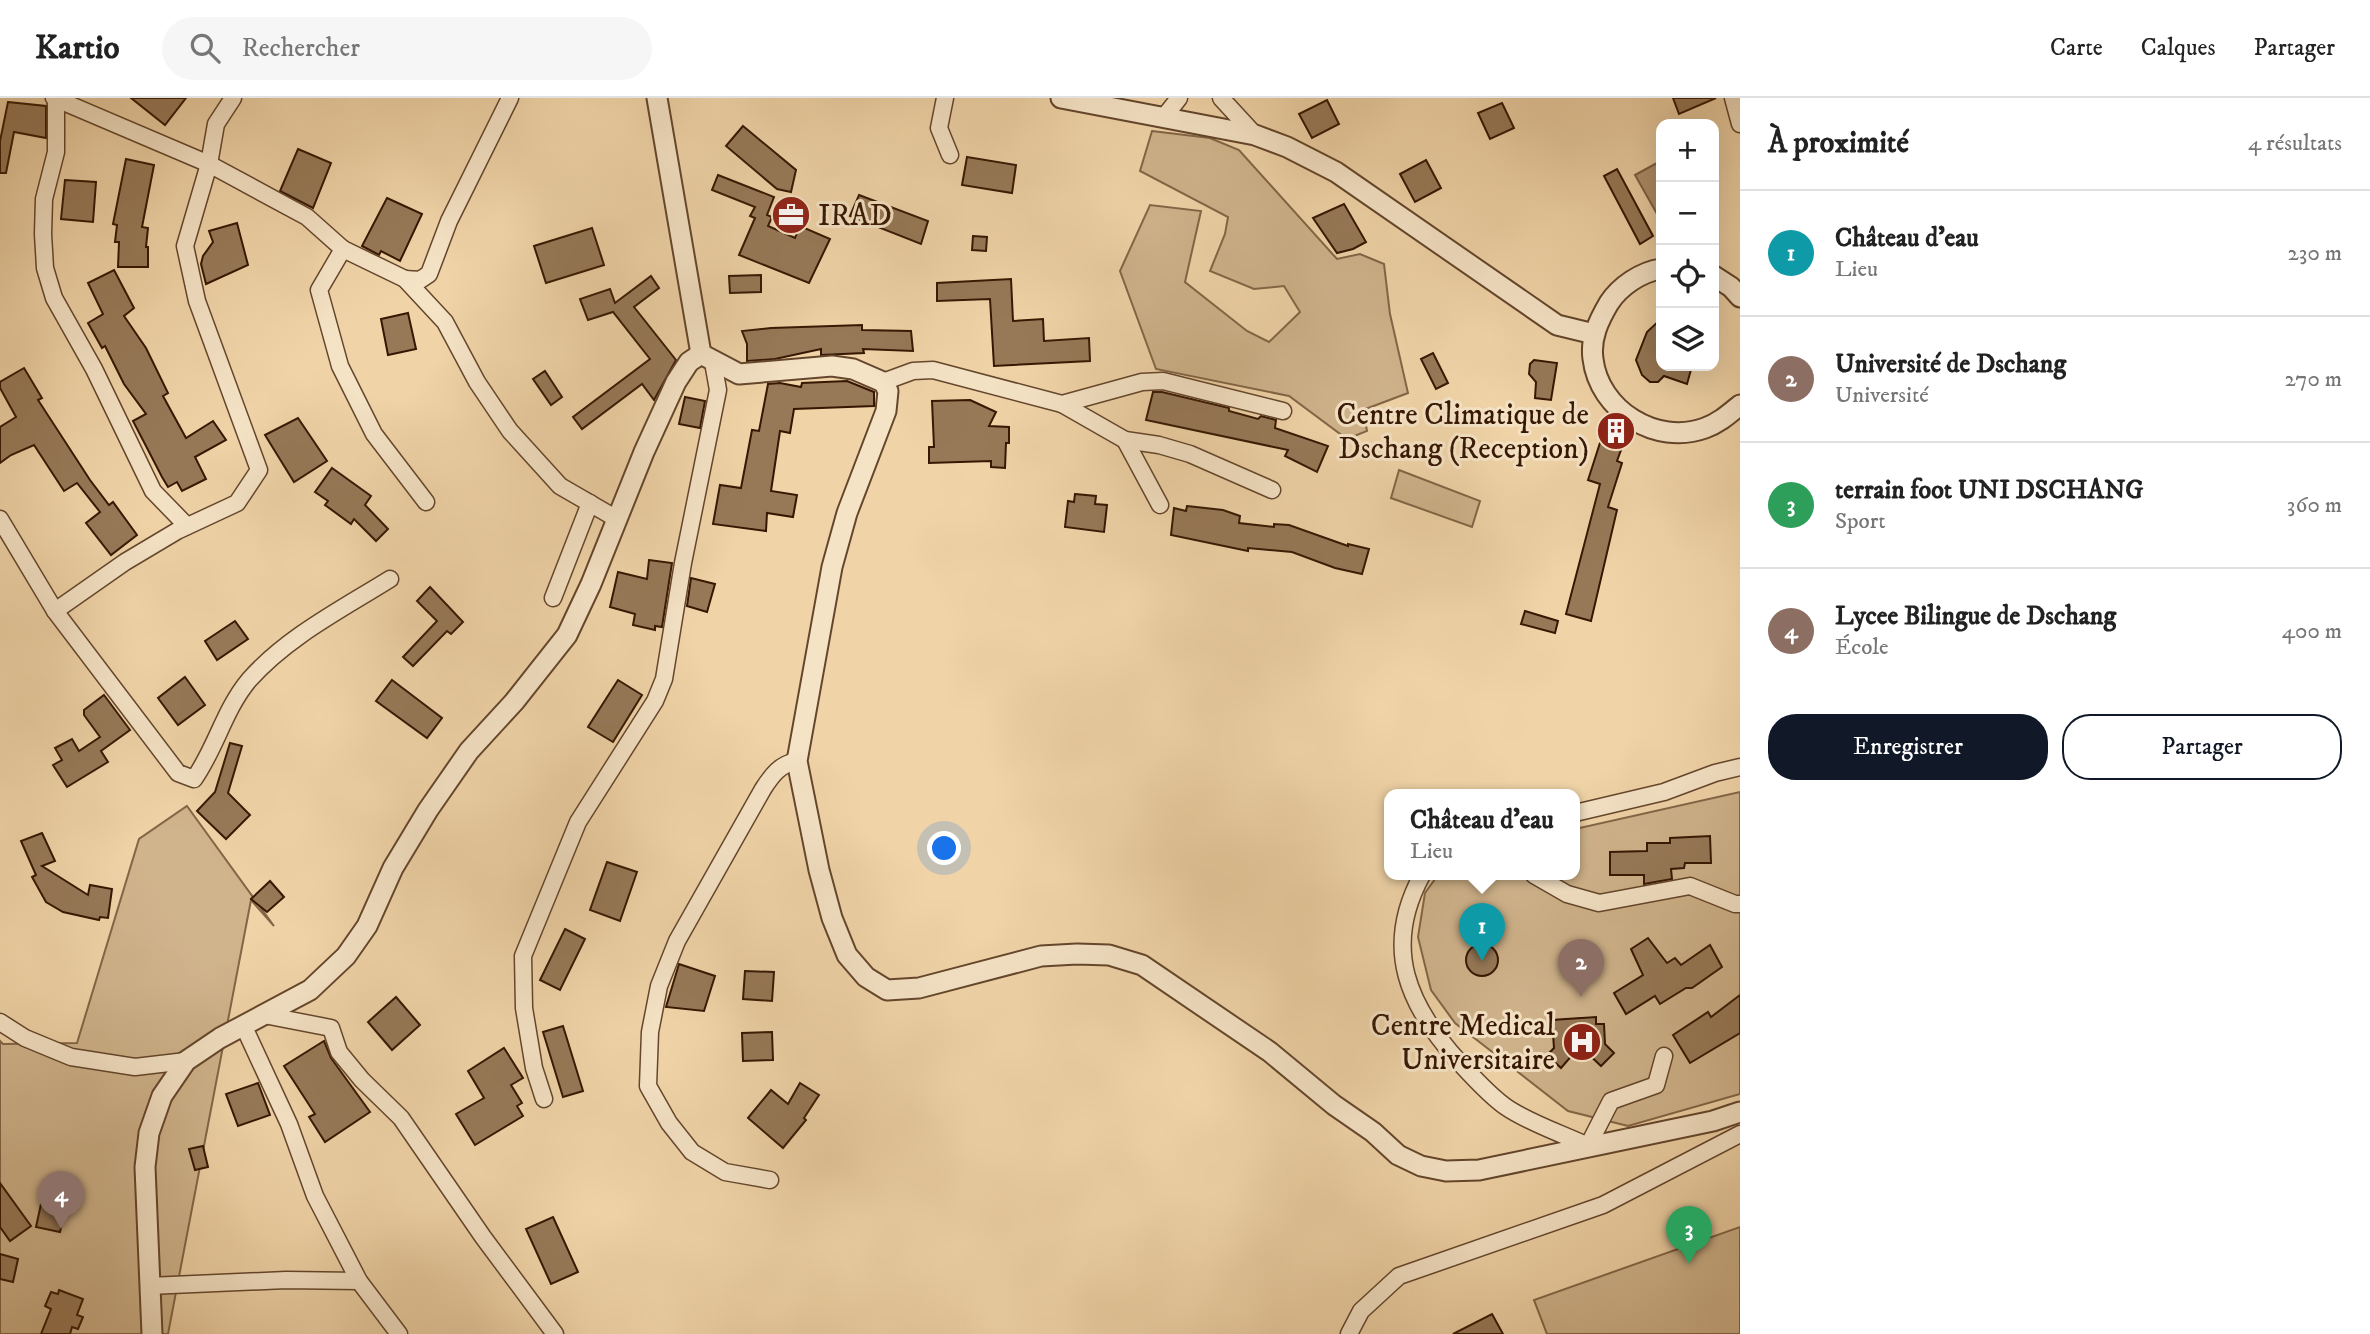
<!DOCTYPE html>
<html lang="fr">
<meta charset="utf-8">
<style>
:root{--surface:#fff;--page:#f6f6f6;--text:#222;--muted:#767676;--line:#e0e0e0;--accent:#111827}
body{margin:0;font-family:"IM FELL DW Pica",serif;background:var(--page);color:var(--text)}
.controls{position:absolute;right:21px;top:21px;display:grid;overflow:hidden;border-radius:14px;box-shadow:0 7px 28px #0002}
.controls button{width:63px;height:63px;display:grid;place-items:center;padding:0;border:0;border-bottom:2px solid var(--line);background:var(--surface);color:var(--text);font:35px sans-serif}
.you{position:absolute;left:945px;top:751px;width:24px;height:24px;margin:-18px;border:5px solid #fff;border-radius:50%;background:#1a73e8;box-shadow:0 0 0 10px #1a73e833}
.badge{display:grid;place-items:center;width:46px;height:46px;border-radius:50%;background:var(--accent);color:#fff;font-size:23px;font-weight:700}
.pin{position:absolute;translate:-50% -58px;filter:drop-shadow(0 2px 4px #0008)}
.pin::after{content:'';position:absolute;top:37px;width:24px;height:21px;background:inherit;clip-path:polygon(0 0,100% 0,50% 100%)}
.popup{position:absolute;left:1384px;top:691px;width:196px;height:91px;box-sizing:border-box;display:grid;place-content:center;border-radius:14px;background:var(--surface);filter:drop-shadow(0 2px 5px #0005);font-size:23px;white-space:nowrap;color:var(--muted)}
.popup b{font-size:26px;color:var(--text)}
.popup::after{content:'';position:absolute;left:50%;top:100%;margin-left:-14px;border:14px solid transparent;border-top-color:var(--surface)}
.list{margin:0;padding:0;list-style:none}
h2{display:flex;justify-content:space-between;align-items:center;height:91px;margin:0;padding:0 28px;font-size:30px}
h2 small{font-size:23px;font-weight:400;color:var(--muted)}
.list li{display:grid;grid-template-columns:46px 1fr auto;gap:21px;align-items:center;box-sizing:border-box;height:126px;padding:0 28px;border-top:2px solid var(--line)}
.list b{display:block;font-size:26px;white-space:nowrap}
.list p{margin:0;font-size:23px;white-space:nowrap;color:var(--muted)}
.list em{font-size:23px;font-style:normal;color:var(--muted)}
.actions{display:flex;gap:14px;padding:21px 28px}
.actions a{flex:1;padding:16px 0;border:2px solid var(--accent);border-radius:28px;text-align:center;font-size:24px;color:var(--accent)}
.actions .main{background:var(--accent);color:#fff}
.icon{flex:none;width:38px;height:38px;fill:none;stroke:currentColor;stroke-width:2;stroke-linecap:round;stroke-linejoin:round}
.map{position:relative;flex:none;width:1740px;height:1236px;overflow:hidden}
header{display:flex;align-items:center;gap:42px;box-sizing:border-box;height:98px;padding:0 35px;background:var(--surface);border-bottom:2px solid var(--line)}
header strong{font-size:33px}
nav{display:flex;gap:38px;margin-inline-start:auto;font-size:24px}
.search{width:490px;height:63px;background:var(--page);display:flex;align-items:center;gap:18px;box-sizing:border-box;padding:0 24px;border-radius:38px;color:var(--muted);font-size:26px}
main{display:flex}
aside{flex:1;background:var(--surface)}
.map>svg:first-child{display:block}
.green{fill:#d0b48c;stroke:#836647;stroke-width:2}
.water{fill:#b19470;stroke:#806244;stroke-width:2}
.building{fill:#977958;stroke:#361702;stroke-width:2}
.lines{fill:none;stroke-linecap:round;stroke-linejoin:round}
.minor-casing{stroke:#64462c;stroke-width:19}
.tertiary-casing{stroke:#64462c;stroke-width:23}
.minor{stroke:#f5e3c6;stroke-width:16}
.tertiary{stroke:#f5e3c6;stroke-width:19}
.labels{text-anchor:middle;stroke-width:6;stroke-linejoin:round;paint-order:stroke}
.poi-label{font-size:30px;fill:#361702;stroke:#f5e3c6;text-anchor:end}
</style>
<header>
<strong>Kartio</strong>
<div class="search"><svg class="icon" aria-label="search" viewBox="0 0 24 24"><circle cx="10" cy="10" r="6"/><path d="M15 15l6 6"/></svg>Rechercher</div>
<nav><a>Carte</a><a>Calques</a><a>Partager</a></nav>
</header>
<main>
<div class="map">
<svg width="1740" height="1236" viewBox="0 0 1740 1236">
<rect width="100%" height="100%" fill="#f0d4a8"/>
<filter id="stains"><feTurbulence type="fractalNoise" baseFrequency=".00286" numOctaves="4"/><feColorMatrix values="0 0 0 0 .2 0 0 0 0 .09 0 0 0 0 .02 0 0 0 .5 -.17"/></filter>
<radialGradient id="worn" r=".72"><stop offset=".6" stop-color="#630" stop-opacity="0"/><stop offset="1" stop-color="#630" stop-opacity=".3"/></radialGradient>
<g class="green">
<path d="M1152,33L1210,40L1239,52L1337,161L1360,156L1384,166L1390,216L1408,295L1363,312L1367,333L1347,341L1289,298L1156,271L1120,173L1150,107L1201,113L1185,184L1247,233L1269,244L1300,214L1284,188L1254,191L1210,173L1225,136L1228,119L1140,73Z"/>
<path d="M1399,372L1480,403L1472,429L1391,400Z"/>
<path d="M1740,694V996L1628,1028L1568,1013L1455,925L1431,892L1418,839L1425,795L1438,777H1575V731Z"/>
<path d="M187,708L274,828L251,802L168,1236H0V943L3,946L77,945L139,741Z"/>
<path d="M1740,1129V1236H1547L1534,1202Z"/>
</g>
<path class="water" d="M1657,65L1661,74V123L1635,77Z"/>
<g class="building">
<path d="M131,0H186L165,27Z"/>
<path d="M1673,0H1716L1679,16Z"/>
<path d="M1327,2L1339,26L1312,40L1299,16Z"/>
<path d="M8,4L46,8V40L14,34L6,75H0V43Z"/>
<path d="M1502,5L1514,30L1490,41L1478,15Z"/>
<path d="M743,28L796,72L791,94L777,91L726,48Z"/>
<path d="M298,51L331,65L313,110L280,93Z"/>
<path d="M967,59L1016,67L1012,95L962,87Z"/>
<path d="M126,61L154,67L142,129L148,130L146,149H148V169H118L119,144H115L117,127L113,126Z"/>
<path d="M1426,62L1441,90L1415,104L1400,76Z"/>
<path d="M1617,71L1653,138L1640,146L1604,78Z"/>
<path d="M718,77L774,99L767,117L772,119L768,128L795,140L800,128L830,141L809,185L739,157L755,120L750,118L755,109L712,92Z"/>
<path d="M65,82L96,84L93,124L61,121Z"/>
<path d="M859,97L928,123L921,146L850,118Z"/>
<path d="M387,100L422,116L400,163L381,153L379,157L362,148Z"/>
<path d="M1344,106L1366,144L1353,151L1337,155L1313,120Z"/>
<path d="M237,125L248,167L206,186L201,166L203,158L213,144L209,133Z"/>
<path d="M592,130L604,167L546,185L534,148Z"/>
<path d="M973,138L987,139L986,153L972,152Z"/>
<path d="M114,172L134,210L124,218L146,250L168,295L163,298L186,340L213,323L226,342L195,359L206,381L182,393L177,384L168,389L162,379L133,323L146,316L124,286L105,248L102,250L88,225L103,216L88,185Z"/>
<path d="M761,177V194L730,195L729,178Z"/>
<path d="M651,178L659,190L634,209L676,262L654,302L642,286L582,331L573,319L650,261L613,214L588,222L580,201L610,191L615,205Z"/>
<path d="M1011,181L1013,223L1043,221L1044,243L1089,240L1090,263L994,268L990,201L937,203V185Z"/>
<path d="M408,215L416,251L388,257L381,221Z"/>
<path d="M1661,221V268H1692L1687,286L1664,278L1658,284H1650L1642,277L1636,262L1647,234Z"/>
<path d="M862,227V232L911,233L913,253L863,251L864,255L821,257V251L775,261L747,263V246L742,233L771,230Z"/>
<path d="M1433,255L1448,285L1436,291L1421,261Z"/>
<path d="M1534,262L1557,265L1551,302L1535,300L1536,284L1529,276L1530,266Z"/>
<path d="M24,270L42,300L38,302L90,382L109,407L113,404L137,437L111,457L86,425L100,414L77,385L64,393L34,347L11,357L0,365V329L16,319L0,290V284Z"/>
<path d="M545,273L562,299L551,307L533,281Z"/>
<path d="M847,283L874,294V308L794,311L790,335L780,333L771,393L797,397L793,419L767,415L766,433L713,426L720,387L741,390L752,332L759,333L768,286L780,285L801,289L802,285Z"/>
<path d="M1153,294H1162L1229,310V313L1258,321L1261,318L1276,322L1275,330L1328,348L1317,374L1285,358L1288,352L1146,322Z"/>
<path d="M685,299L705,303L700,330L679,326Z"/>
<path d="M970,302L996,314L989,328L1009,329V345H1006L1005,370L991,369V363L929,365V349H934L932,303Z"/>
<path d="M298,320L327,363L294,384L265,337Z"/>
<path d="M1608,320L1628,333L1617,363L1622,365L1608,409L1617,412L1591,523L1566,516L1600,386L1588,382Z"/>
<path d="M332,370L371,398L365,407L388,431L376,443L354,421L351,426L325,407L328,403L315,394Z"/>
<path d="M1075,396L1096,398L1095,406L1107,407L1104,434L1065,429L1068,403L1074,404Z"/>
<path d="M1187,408L1223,412L1240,418L1239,425L1274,429V426L1289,427L1348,448V446L1369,451L1362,476L1335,470L1292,454L1248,450V453L1171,437L1174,410L1186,413Z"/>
<path d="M649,462L672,465L662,529L655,528V532L633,527L635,516L610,509L618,474L647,481Z"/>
<path d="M691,480L715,486L707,514L687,508Z"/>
<path d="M430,489L463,524L451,536L447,533L413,568L403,559L437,523L417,503Z"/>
<path d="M1525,513L1558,523L1555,535L1521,526Z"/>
<path d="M235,523L248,541L217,562L205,543Z"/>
<path d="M185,579L205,607L178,627L158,600Z"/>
<path d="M392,582L442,620L427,640L376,603Z"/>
<path d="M618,582L642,597L613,644L588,629Z"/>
<path d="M104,597L130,632L101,653L108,664L67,689L53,667L62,662L55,650L72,641L79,653L100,639L84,617V612Z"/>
<path d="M230,645L242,648L228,695L250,717L226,741L197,713L215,694Z"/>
<path d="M42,735L55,763L42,768L88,797L90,787L112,791L108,820L100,819L99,822L63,814L46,804L32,779L36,777L21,743Z"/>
<path d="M1710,738L1711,765H1685L1684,770L1671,771L1672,781L1644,786V777H1610V754L1647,753V745H1670V740Z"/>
<path d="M607,764L637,774L620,823L590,812Z"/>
<path d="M270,783L284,799L267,814L251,801Z"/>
<path d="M565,831L585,841L560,892L540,882Z"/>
<path d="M1648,840L1667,865L1675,860L1681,867L1710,847L1722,869L1692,890H1686L1660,906L1655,898L1626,916L1614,895L1643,877L1631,851Z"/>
<circle cx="1482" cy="862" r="16"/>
<path d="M679,866L715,878L704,913L666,909Z"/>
<path d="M745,873L774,874L772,903L743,901Z"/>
<path d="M1740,897V935L1690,965L1673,937L1708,914L1711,919Z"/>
<path d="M396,899L420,927L392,952L368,924Z"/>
<path d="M1596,919V926H1604L1605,946L1614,955L1601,968L1580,948L1561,970L1547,957L1554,950L1552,922Z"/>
<path d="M563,928L583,993L563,999L543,934Z"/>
<path d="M772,934L773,962L743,963L742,935Z"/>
<path d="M324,943L331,960L370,1014L325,1044L309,1019L315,1016L284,968Z"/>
<path d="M504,950L523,980L511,987L522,1005L517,1008L523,1018L475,1047L456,1016L484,1000L468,973Z"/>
<path d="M258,985L270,1017L238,1028L226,996Z"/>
<path d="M800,985L819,997L804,1020L806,1022L783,1050L748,1020L771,992L788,1006Z"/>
<path d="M203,1048L208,1069L195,1072L189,1051Z"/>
<path d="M0,1085L31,1128L10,1143L0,1129Z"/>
<path d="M41,1106L65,1112L60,1134L36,1129Z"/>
<path d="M553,1119L578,1174L551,1186L526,1131Z"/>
<path d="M0,1156L18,1161L13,1184L0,1181Z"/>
<path d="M59,1192L83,1201L77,1217L83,1219L78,1231L72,1229L70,1236H41L51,1211L45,1208L51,1194L58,1196Z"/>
<path d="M1492,1216L1503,1236H1453Z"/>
</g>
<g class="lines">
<g class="minor-casing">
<g id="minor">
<path d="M54,0L209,66L307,119L343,151L405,181L445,224L477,284L510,333L560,388L617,421"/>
<path d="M945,0L939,30L950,57"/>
<path d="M1221,0L1255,37"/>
<path d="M1733,0L1740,26"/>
<path d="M56,1V54L44,101L43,136L45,170L54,200L94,271L153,393L187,428"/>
<path d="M1164,19L1179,0"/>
<path d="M343,151L319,192L340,268L374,336L426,404"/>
<path d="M405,181L420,182L429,176L449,123L510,0"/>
<path d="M883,284L913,273L933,272L1062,306L1142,284L1163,283L1283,313"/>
<path d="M1062,306L1125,342L1159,347L1190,356L1272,392"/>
<path d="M1125,342L1160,407"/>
<path d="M0,421L55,513L178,675L194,681C216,650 224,612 249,582C287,539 342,511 390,481"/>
<path d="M553,500L590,405"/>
<path d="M55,513L125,464L177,433L237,405L259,372L197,203L185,148L209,66L216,26L233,0"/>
<path d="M1575,715L1664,694L1715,675L1740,669"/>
<path d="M1422,777C1382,850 1408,908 1460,965C1474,980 1489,997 1506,1009C1529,1025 1563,1036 1588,1048L1611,1003L1656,987L1664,958"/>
<path d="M1534,777L1567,796L1599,805L1690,788L1735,806H1740"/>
<path d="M264,917L331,930L339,954L362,982L401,1020L483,1139L555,1236"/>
<path d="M0,924L25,940L71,959L135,969L186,963"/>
<path d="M244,929L289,1026L315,1098L359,1183L399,1236"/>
<path d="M544,1001L534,970L524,910L523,858L578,724L655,603L664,581L683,465L718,292L713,264"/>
<path d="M770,1082L725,1074L692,1054L669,1025L648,988L650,934L659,888L677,843L763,691C772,677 780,666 797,663"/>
<path d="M149,1188L286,1182L359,1183"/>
<path d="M1349,1236L1361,1213L1399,1178L1603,1107L1740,1036"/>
</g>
</g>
<g class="tertiary-casing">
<g id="tertiary">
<path d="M657,0L701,256L739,276L832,268L853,271L883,284L888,293L886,313L847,415L832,469L797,663L819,772L832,820L847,857L866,879L887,892L919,890L1041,858L1077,856L1109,857L1142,867L1270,954L1334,1007L1373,1034L1398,1057L1421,1068L1446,1073L1479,1072L1713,1023L1740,1014"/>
<path d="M1061,0L1255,37L1287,49L1336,74L1557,227L1594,236"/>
<path d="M1661,171C1641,174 1620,188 1609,205C1599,222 1590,240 1593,261C1599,312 1656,348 1705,330C1719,325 1729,316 1740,307"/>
<path d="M1714,178L1731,189L1740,199"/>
<path d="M152,1236L145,1069L149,1035L162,998L186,963L220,940L310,892L346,858L367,828L393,770L428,712L469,653L514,604L567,537L591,486L644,354L676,284L689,264L701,256"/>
</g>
</g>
<use href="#minor" class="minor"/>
<use href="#tertiary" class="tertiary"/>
</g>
<defs>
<g id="office-disc" transform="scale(2.0125)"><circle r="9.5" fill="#8f2418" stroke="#f5e3c6"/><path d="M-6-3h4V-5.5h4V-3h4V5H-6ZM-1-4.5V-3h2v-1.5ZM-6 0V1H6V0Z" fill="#fff"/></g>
<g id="building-disc" transform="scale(2.0125)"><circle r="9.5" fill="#8f2418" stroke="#f5e3c6"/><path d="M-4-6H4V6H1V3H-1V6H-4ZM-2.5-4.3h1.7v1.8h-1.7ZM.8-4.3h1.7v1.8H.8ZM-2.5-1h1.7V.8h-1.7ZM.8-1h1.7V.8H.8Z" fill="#fff"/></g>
<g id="hospital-disc" transform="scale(2.0125)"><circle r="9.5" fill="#8f2418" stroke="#f5e3c6"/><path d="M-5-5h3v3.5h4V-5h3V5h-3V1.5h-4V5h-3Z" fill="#fff"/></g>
</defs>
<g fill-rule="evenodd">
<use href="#office-disc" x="791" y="117"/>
<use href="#building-disc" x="1616" y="333"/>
<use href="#hospital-disc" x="1582" y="944"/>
</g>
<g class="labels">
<g class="poi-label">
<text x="818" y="127" text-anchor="start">IRAD</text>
<text x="1589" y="326">Centre Climatique de<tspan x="1589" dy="34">Dschang (Reception)</tspan></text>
<text x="1555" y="937">Centre Medical<tspan x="1555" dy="34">Universitaire</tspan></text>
</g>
</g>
<rect width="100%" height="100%" filter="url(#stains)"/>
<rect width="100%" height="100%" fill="url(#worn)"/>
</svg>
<div class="controls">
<button>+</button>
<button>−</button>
<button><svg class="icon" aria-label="locate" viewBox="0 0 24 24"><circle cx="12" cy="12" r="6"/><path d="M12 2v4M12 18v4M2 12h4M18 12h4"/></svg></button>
<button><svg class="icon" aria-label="layers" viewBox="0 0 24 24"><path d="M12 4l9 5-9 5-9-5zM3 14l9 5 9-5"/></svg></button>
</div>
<div class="you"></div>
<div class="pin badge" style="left:1482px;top:863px;background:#0f9aa8">1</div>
<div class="popup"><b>Château d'eau</b>Lieu</div>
<div class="pin badge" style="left:1581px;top:899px;background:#8d6e63">2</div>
<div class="pin badge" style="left:1689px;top:1166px;background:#2e9e5b">3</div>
<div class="pin badge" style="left:61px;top:1131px;background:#8d6e63">4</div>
</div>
<aside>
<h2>À proximité<small>4 résultats</small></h2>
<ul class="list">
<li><span class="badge" style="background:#0f9aa8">1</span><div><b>Château d'eau</b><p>Lieu</p></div><em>230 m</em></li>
<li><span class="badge" style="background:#8d6e63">2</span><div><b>Université de Dschang</b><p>Université</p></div><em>270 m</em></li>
<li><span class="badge" style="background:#2e9e5b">3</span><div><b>terrain foot UNI DSCHANG</b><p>Sport</p></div><em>360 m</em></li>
<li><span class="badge" style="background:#8d6e63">4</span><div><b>Lycee Bilingue de Dschang</b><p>École</p></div><em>400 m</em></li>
</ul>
<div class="actions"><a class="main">Enregistrer</a><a>Partager</a></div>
</aside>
</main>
